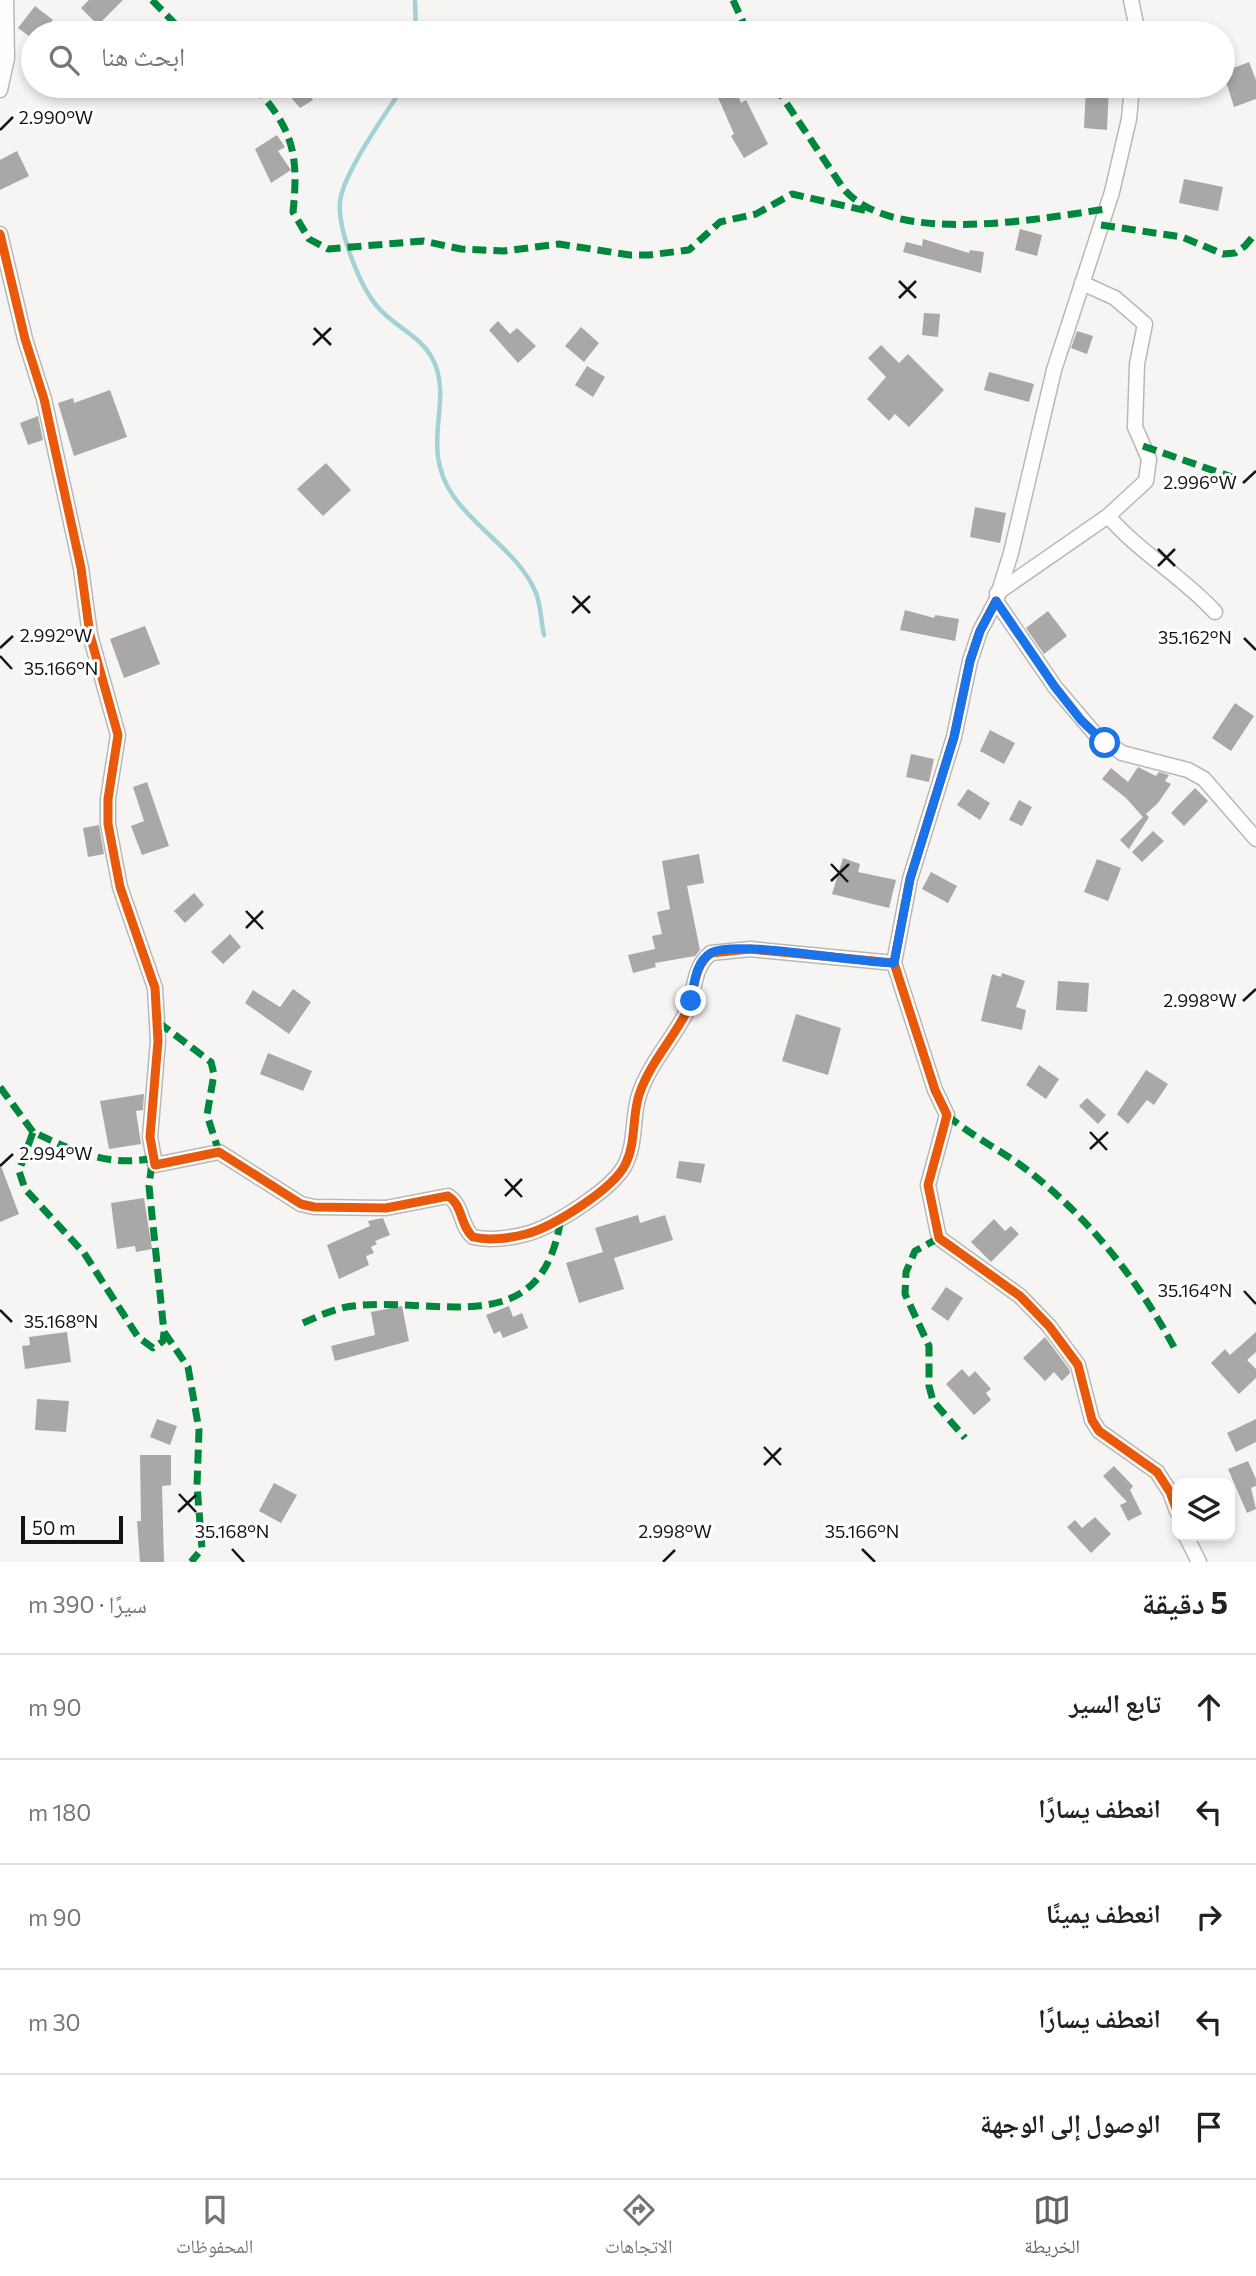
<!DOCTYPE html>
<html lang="ar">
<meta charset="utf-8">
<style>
:root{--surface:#fff;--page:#f6f6f6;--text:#222;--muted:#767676;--line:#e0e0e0;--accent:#656361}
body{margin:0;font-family:Commissioner,"Noto Naskh Arabic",sans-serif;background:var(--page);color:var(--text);direction:rtl}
.controls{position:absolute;right:21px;bottom:21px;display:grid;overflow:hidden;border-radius:14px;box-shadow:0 4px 10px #0003}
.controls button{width:63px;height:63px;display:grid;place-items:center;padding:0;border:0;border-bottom:2px solid var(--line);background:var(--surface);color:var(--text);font:35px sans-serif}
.scale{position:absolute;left:21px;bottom:18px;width:102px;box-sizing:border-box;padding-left:7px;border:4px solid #161413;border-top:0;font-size:19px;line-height:24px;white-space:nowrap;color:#161413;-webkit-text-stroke:5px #fff;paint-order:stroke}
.stop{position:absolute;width:21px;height:21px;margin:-16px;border:5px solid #1a73e8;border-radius:50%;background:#fff}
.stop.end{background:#1a73e8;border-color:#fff;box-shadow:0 2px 7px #0008}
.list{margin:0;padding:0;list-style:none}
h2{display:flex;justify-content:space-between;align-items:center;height:91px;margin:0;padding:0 28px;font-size:30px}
h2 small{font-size:23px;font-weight:400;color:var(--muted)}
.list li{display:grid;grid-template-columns:46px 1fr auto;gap:21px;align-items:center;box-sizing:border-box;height:105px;padding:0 28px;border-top:2px solid var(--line)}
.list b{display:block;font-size:26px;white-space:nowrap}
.list em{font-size:23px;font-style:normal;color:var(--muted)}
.icon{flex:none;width:38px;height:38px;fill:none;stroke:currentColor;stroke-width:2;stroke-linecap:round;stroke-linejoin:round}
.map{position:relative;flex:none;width:1256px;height:1562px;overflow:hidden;direction:ltr}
.search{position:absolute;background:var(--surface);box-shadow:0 4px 10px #0003;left:21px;right:21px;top:21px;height:77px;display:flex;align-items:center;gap:18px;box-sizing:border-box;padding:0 24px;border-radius:38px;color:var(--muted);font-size:26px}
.sheet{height:616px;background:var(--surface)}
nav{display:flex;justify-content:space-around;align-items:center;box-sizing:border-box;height:98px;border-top:2px solid var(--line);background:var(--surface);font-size:19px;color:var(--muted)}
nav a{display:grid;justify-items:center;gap:4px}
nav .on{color:var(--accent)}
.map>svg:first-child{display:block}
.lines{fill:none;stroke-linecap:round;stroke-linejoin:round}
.stream{stroke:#a3d1d6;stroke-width:4.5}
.building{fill:#a9a8a7}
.minor-casing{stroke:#bab8b7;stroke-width:17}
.minor{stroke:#fefefd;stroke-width:14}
.quiet{stroke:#00873e;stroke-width:7;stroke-dasharray:14 7;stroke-linecap:butt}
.cycleway-casing{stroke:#fff;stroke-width:13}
.cycleway{stroke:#e8590c;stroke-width:9}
.route{stroke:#1a73e8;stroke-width:9}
.ticks{fill:none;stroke:#161413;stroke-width:2.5}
.ticks-label{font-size:18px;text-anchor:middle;fill:#161413;stroke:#fff;stroke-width:6;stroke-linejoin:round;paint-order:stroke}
</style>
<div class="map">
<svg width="1256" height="1562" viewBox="0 0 1256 1562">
<rect width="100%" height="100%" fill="#f7f5f3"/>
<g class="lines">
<g class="stream">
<path d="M415,0L416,33"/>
<path d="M404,86C387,111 348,167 341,196C334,222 359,284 376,305C394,328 423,335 435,364C452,407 419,448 454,497C478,531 520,554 536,593C541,606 541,622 544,635"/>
</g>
</g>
<g class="building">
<path d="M89,0H123L98,25L81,8Z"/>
<path d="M35,6L53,20L42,33H33V39L18,28Z"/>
<path d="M1249,62L1256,80V99L1234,107L1223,72Z"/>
<path d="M303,86L313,100L300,108L288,94Z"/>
<path d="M713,86H734L741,103L746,100L768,144L744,158L731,136L734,134Z"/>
<path d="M1086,86H1109L1107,130L1084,128Z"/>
<path d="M277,135L285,147L278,151L291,170L271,183L255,149Z"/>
<path d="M17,151L29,176L0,190V160Z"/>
<path d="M1184,179L1223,187L1218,211L1179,203Z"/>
<path d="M1020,229L1042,235L1037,256L1015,250Z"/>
<path d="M923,239L969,253L970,250L984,252L981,273L903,252L906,242L922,246Z"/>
<path d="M924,313L940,314L938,337L922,335Z"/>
<path d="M498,321L510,334L517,328L536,346L518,363L489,330Z"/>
<path d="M581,327L599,343L584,362L565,346Z"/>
<path d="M1077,331L1093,336L1087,354L1071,348Z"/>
<path d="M881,345L899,363L908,354L944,390L909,427L895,414L889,421L867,399L886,377L868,358Z"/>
<path d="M587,366L605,377L593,397L575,385Z"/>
<path d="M989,372L1034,384L1029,402L984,390Z"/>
<path d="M110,390L127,437L74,456L58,403L73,398L74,403Z"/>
<path d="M38,416L43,440L28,445L20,423Z"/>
<path d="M326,463L351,490L323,516L297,489Z"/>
<path d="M975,507L1006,513L1000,543L970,537Z"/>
<path d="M905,610L934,618L935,615L959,619L955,641L900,630Z"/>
<path d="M1048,611L1067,636L1044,654L1026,628Z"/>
<path d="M145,626L160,664L124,678L110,639Z"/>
<path d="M1235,703L1254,716L1231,751L1212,738Z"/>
<path d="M990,730L1015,743L1004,764L980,751Z"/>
<path d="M911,754L934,759L929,782L906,777Z"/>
<path d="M1138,767L1156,776L1159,772L1169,775L1165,781L1171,784L1158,803L1146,814L1149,817L1129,849L1120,840L1145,815L1143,817L1126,798L1102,779L1111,768L1128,782Z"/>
<path d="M147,782L169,846L142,855L131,826L144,821L133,787Z"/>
<path d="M1195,788L1208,801L1184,826L1171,813Z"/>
<path d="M968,789L990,803L980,820L957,805Z"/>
<path d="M1019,800L1032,807L1022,826L1009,820Z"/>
<path d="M99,825L104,854L88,857L83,828Z"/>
<path d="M1153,831L1164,841L1142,862L1132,852Z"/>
<path d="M699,854L704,883L687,886L700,950L695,956L655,963L656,967L633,973L628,955L655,949L652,936L662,934L657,912L670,909L662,861Z"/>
<path d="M843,858L860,864L858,872L896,880L889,908L832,894Z"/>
<path d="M1097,859L1121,868L1108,901L1084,892Z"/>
<path d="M931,872L957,886L948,903L922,889Z"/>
<path d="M194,893L204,905L185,923L174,911Z"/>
<path d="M230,934L241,947L223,964L211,952Z"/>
<path d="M1002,973L1025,981L1016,1007L1026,1010L1022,1030L981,1021L992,974L1001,977Z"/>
<path d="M1058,981L1089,983L1087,1012L1056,1010Z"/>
<path d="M293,989L311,1002L289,1034L245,1003L253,990L280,1007Z"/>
<path d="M796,1014L841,1028L828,1075L782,1061Z"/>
<path d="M268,1053L312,1071L303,1091L260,1074Z"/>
<path d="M1039,1065L1059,1079L1046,1099L1026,1085Z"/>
<path d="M1146,1070L1168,1084L1154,1105L1147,1100L1128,1124L1117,1114Z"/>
<path d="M144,1094L143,1110L136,1111L141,1144L109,1149L100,1101Z"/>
<path d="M1087,1098L1106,1115L1098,1124L1079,1106Z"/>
<path d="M679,1161L705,1164L701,1183L676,1178Z"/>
<path d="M1,1166L19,1214L0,1222V1167Z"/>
<path d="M144,1198L152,1249L136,1252L135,1246L117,1249L111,1203Z"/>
<path d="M638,1215L640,1223L665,1215L673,1240L614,1258L624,1289L579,1303L566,1263L603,1252L595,1228Z"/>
<path d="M383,1218L390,1235L375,1241L377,1244L371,1247L374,1253L366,1256L369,1265L339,1279L327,1245L370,1226L368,1221Z"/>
<path d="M994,1219L1005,1231L1011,1226L1019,1234L991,1262L971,1242Z"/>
<path d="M946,1287L963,1298L948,1321L931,1309Z"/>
<path d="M402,1306L409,1341L335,1361L331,1346L375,1335L371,1312Z"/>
<path d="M509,1306L513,1317L522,1313L528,1328L503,1338L500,1331L494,1334L486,1315Z"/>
<path d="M67,1332L71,1362L25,1369L22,1346L30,1345L29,1337Z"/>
<path d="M1256,1332V1352L1247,1360L1256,1369V1378L1239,1394L1211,1363L1225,1349L1230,1355Z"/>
<path d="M1045,1337L1069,1369L1070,1373L1062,1381L1054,1372L1045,1381L1023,1358Z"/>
<path d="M962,1369L969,1377L975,1371L991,1389L986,1393L991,1400L974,1415L946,1384Z"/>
<path d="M37,1399L69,1401L66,1432L35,1430Z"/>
<path d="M157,1419L177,1426L170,1445L150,1437Z"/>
<path d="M1256,1419V1442L1236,1452L1227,1433Z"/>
<path d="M140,1455H171V1485L162,1486L164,1562H140L137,1521H141Z"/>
<path d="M1248,1461L1256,1479V1486L1251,1488L1256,1509L1247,1513L1228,1469Z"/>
<path d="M1114,1466L1133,1486L1130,1490L1142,1514L1128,1521L1120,1505L1127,1502L1103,1476Z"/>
<path d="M274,1483L297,1495L281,1523L259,1511Z"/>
<path d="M1095,1517L1111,1534L1091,1553L1067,1527L1075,1520L1082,1528Z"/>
</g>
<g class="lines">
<g class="minor-casing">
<g id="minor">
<path d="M1131,0L1138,33"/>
<path d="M1132,86L1129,119L1112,192L1054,370L1011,553L996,601L1055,687L1095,734L1122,753L1188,770L1204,779L1256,839"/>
<path d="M0,90L7,58L6,0"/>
<path d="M0,234L25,339L44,399L81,568L90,635L118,735L108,799V824L120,887L155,988L158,1041L150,1137L155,1165L219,1152L301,1204L314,1207L386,1208L448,1196C463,1205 460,1226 473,1237C489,1241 511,1238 526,1234C553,1227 615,1188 626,1163C636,1142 632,1117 639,1095C649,1064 673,1039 687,1011C696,990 692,968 711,953L750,949L894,963"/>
<path d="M1108,516C1140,553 1182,576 1215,612"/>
<path d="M997,593L1108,516L1146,481L1149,459L1135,427L1137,364L1145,324L1115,298L1082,283"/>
<path d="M996,601L980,631L970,661L954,737L910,879L894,963L935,1090L947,1115L928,1185L939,1238L1020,1296L1049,1326L1078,1365L1092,1420L1099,1431L1157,1472L1170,1492L1177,1511"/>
<path d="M1186,1536L1199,1562"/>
</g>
</g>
<use href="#minor" class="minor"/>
<g class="quiet">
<path d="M152,0L184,33"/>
<path d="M733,0L748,33"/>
<path d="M254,86C293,129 299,154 293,212L309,239L328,249L423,241L461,249L504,251L559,244L630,255H649L689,250L720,222L756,214L792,194L872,212"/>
<path d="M775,86L843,188C891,247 1038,219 1106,209"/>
<path d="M1101,225L1182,237L1223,254L1235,253L1245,246L1256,233"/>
<path d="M1143,446L1232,477"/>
<path d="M158,1022L211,1062L214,1074L207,1115L219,1152"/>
<path d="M0,1087L33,1132"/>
<path d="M947,1115C972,1137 1005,1152 1031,1173C1092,1221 1140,1283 1176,1351"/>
<path d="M153,1158C110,1168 71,1150 33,1132L19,1171L25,1189L84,1253L138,1337L153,1348L163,1341L164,1332L149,1186L151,1170L155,1165"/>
<path d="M939,1238L915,1251L906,1272L905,1294L929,1346V1386L933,1401L965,1438"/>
<path d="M303,1323C319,1316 335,1308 353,1306C441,1296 543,1344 561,1217"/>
<path d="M164,1332L188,1367L199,1430L197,1485L202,1549L191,1562"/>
</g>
<g class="cycleway-casing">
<g id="cycleway">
<path d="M0,234L25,339L44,399L81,568L90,635L118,735L108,799V824L120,887L155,988L158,1041L150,1137L155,1165L219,1152L301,1204L314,1207L386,1208L448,1196C463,1205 460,1226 473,1237C489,1241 511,1238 526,1234C553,1227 615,1188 626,1163C636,1142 632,1117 639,1095C649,1064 673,1039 687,1011C696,990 692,968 711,953L750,949L894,963"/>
<path d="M996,601L980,631L970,661L954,737L910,879L894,963L935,1090L947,1115L928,1185L939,1238L1020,1296L1049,1326L1078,1365L1092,1420L1099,1431L1157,1472L1170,1492L1177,1511"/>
</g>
</g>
<use href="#cycleway" class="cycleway"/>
</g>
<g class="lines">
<path class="route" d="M691,1001C694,985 695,962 711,953C734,939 858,963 894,963L910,879L954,737L970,661L980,631L996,601L1055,687L1081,720L1105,743"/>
</g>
<path class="ticks" d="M0,130L13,117M899,281L916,298M899,298L916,281M314,328L331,345M313,345L331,328M1243,483L1256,471M1158,549L1175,566M1158,566L1175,549M573,596L590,613M572,613L590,596M1244,638L1256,650M0,648L13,636M0,656L12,669M831,864L848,882M831,881L849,864M246,911L263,929M246,928L263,911M1243,1001L1256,989M1090,1132L1107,1150M1090,1149L1108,1132M0,1166L13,1154M505,1179L522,1197M505,1196L522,1179M1244,1291L1256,1304M0,1310L12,1322M764,1447L781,1465M764,1465L781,1448M179,1494L196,1512M178,1512L196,1495M232,1549L244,1562M862,1549L875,1562M663,1562L675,1550"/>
<g class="ticks-label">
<text x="56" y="124">2.990°W</text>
<text x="1200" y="489">2.996°W</text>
<text x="56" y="642">2.992°W</text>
<text x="1195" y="644">35.162°N</text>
<text x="61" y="675">35.166°N</text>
<text x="1200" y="1007">2.998°W</text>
<text x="56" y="1160">2.994°W</text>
<text x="1195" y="1297">35.164°N</text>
<text x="61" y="1328">35.168°N</text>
<text x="232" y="1538">35.168°N</text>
<text x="862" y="1538">35.166°N</text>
<text x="675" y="1538">2.998°W</text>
</g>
</svg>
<div class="controls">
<button><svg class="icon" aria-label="layers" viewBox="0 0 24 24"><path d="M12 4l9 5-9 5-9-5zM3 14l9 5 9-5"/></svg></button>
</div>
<div class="scale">50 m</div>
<div class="stop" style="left:1105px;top:743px"></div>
<div class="stop end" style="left:691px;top:1001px"></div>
<div class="search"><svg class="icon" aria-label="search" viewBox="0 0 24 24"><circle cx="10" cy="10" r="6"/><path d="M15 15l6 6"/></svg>ابحث هنا</div>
</div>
<section class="sheet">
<h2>5 دقيقة<small>سيرًا · 390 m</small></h2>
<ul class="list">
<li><svg class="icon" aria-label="ahead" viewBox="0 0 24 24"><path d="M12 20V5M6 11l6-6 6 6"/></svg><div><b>تابع السير</b></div><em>90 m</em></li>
<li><svg class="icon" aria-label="left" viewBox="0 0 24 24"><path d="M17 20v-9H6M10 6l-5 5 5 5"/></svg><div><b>انعطف يسارًا</b></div><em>180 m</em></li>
<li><svg class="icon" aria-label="right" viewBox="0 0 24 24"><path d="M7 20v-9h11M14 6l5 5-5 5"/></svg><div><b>انعطف يمينًا</b></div><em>90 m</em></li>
<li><svg class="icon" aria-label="left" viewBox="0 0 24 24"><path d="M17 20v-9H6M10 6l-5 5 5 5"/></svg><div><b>انعطف يسارًا</b></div><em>30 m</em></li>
<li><svg class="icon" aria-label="arrive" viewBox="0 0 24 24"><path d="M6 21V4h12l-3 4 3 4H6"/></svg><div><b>الوصول إلى الوجهة</b></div></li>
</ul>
</section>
<nav>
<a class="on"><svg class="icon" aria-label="map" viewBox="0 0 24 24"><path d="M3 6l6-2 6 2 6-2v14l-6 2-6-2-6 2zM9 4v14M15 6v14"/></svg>الخريطة</a>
<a><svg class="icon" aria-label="directions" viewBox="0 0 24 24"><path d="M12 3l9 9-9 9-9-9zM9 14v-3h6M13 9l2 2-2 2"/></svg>الاتجاهات</a>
<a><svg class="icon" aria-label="saved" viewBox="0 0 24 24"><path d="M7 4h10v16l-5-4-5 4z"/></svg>المحفوظات</a>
</nav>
